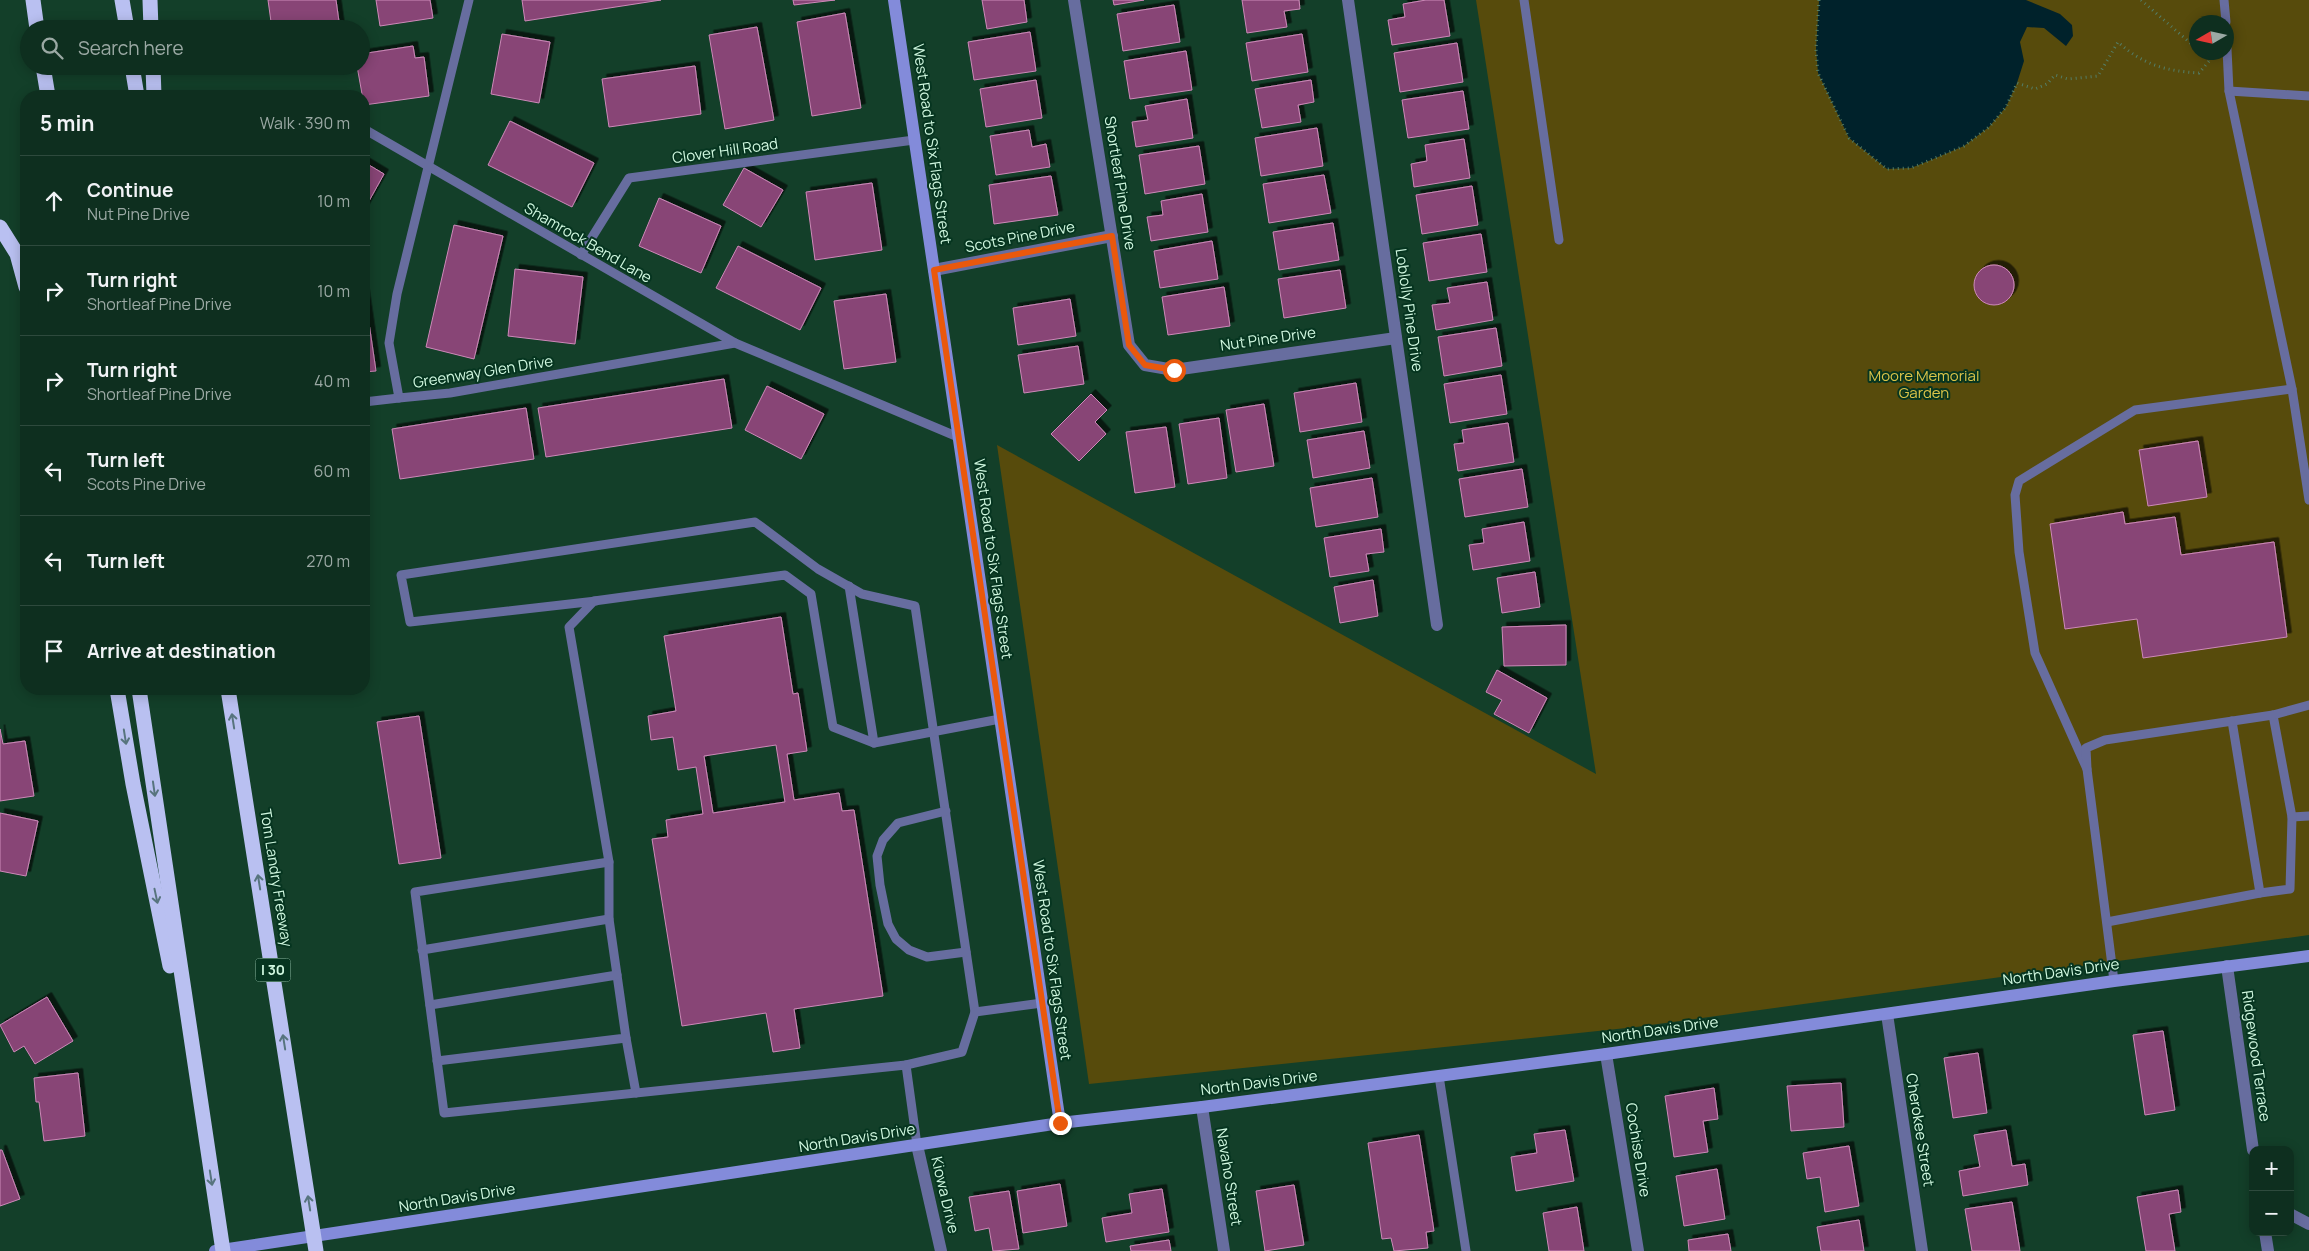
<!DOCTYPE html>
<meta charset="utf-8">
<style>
:root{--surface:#0e2f1f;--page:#173728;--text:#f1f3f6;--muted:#9ba9a4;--line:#2e4a3d}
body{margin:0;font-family:Manrope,sans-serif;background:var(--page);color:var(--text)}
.controls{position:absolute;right:15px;bottom:15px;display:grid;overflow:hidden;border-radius:10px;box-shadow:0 2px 12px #0003}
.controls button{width:45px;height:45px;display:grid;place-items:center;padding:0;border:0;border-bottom:1px solid var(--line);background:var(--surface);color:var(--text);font:25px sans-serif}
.compass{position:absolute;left:2189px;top:15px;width:45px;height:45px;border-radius:50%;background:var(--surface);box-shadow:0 2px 12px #0003;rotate:261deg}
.stop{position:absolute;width:15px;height:15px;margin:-11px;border:4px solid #ea580c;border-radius:50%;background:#fff}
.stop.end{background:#ea580c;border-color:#fff;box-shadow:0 1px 5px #0008}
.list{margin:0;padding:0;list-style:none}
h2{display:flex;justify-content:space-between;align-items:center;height:65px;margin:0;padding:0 20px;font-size:21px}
h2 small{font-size:16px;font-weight:400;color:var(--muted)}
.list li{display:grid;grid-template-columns:32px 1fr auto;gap:15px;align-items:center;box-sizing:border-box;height:90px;padding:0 20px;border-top:1px solid var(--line)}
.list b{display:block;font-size:19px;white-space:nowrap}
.list p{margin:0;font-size:16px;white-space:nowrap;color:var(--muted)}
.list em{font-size:16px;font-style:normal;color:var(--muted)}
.icon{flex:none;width:28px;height:28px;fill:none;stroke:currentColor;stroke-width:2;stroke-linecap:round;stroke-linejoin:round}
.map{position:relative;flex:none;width:2309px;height:1251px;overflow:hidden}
.search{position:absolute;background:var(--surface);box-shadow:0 2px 12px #0003;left:20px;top:20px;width:350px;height:55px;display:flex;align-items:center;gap:12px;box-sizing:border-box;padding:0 18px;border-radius:28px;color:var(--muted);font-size:19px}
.panel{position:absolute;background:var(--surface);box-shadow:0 2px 12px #0003;left:20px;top:90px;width:350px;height:605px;border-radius:20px}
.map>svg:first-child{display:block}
.green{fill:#574b0c;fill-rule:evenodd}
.water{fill:#00222b}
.building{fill:#884476;stroke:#ce89b9;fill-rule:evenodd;filter:url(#shadow)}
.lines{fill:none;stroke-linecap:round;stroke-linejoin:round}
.path{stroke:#547e67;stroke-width:3;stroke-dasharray:1 4;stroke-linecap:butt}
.lane{stroke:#676d9f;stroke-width:9}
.street{stroke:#676d9f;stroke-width:12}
.secondary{stroke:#838bda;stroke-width:12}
.highway{stroke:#b9c0f1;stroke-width:15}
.oneway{stroke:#57747e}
.route{stroke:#ea580c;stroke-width:6}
.labels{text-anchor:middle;stroke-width:4;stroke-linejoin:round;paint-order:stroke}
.shield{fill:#063520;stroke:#94bea6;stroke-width:1}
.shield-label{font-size:14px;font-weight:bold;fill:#d1f8e0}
.street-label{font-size:15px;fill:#d1f8e0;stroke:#063520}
.park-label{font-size:15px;fill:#dcc449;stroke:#063520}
</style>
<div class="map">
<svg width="2309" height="1251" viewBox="0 0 2309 1251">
<defs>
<filter id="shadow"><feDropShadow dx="4.5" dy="-4.5" stdDeviation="0" flood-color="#0009"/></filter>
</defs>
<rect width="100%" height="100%" fill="#133f29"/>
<path class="green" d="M1476,0H2309V935L1636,1027L1089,1084L997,445L1596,774ZM2196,22H2226V52H2196Z"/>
<path class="water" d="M1819,0H2026L2060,14L2072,25L2073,36L2066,46L2044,28L2027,27L2020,42L2024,61L2017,83L2006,107L1989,127L1964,146L1931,160L1911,168L1887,169L1849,138L1818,73L1816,49Z"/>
<g class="building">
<path d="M268,0H336L340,29H272Z"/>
<path d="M376,0H430L433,18L380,26Z"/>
<path d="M522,0H661L525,21Z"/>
<path d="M793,0H835L794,5Z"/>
<path d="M982,0H1024L1027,22L987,29Z"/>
<path d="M1113,0H1144L1114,5Z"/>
<path d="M1242,0H1299L1300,9L1284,11L1287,27L1247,33Z"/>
<path d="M1426,0H1444L1450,36L1392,45L1388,20L1405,17L1403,4Z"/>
<path d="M1174,5L1180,42L1123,51L1117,14Z"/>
<path d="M845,13L861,108L812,116L797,22Z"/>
<path d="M757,27L774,120L725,129L709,35Z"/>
<path d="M1030,32L1036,71L974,80L968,42Z"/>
<path d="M502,34L550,42L539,103L491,94Z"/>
<path d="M1302,34L1308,72L1252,81L1246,43Z"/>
<path d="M1457,43L1463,82L1400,92L1394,53Z"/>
<path d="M413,46L415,58L424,57L429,96L364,105L357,66H361V54Z"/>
<path d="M1186,51L1192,90L1130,99L1124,61Z"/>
<path d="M695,66L701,114L609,127L602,79Z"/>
<path d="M1036,80L1042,118L986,127L980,89Z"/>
<path d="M1311,80L1314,102L1298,105L1301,122L1262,128L1255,89Z"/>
<path d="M1463,91L1469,129L1408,138L1402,100Z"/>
<path d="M1187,99L1193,138L1136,147L1132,122L1148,120L1145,106Z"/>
<path d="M510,121L594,163L572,207L488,165Z"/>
<path d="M1317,128L1323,166L1261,176L1255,138Z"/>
<path d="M1029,130L1032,147L1046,144L1050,167L996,175L990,136Z"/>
<path d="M1464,139L1470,178L1414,187L1411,164L1427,161L1425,145Z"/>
<path d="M1199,146L1205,184L1145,194L1139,155Z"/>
<path d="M364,162L384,174L364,210Z"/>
<path d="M744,168L783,190L761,227L723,205Z"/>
<path d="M1324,175L1331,213L1269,223L1263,184Z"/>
<path d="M1051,176L1058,215L994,224L989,185Z"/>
<path d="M872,183L882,250L815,260L806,192Z"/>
<path d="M1472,186L1478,225L1422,234L1416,195Z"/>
<path d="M1202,194L1208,232L1151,241L1147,217L1163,215L1161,201Z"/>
<path d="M659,198L721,226L701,273L639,246Z"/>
<path d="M1333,223L1339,260L1279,270L1273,232Z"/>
<path d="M454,225L503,236L474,359L426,347Z"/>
<path d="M1481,234L1487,272L1429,281L1423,243Z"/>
<path d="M1212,241L1218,279L1160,288L1154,251Z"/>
<path d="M738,246L821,288L800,330L716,288Z"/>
<circle cx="1994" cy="285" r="20"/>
<path d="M515,269L583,277L575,344L508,336Z"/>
<path d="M1340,270L1346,308L1284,318L1278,279Z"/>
<path d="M1487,282L1493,320L1436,330L1432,305L1450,303L1447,288Z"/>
<path d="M1224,287L1230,326L1168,335L1162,297Z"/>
<path d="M364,289L376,371L364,372Z"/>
<path d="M886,294L896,362L844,369L834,301Z"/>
<path d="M1070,299L1076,336L1018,345L1013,308Z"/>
<path d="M1496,328L1502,366L1444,376L1438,337Z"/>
<path d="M1078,346L1084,384L1024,393L1018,355Z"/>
<path d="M1501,375L1507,414L1450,423L1444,384Z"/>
<path d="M724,379L732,428L546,457L538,408Z"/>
<path d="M1356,383L1362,422L1300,432L1294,393Z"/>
<path d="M767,386L824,414L801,459L745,430Z"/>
<path d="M1091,394L1107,410L1095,422L1106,434L1079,461L1051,434Z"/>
<path d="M1264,404L1274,466L1236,472L1226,410Z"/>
<path d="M526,408L534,459L400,479L392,429Z"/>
<path d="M1219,418L1227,478L1188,484L1179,424Z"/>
<path d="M1508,423L1514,462L1458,471L1454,444L1464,443L1462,430Z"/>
<path d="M1166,427L1175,487L1135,493L1126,432Z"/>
<path d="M1364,431L1370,468L1313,478L1307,440Z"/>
<path d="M2198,441L2207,497L2148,506L2139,450Z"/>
<path d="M1522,469L1528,507L1465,517L1459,479Z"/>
<path d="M1372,478L1378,517L1316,527L1310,488Z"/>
<path d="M2123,512L2125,524L2175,517L2181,555L2274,542L2287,637L2143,658L2137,619L2065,629L2050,524Z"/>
<path d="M1524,522L1530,561L1473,570L1469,545L1484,543L1482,529Z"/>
<path d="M1381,529L1384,552L1366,554L1369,571L1330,577L1324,538Z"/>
<path d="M1535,572L1540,607L1502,613L1497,578Z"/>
<path d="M1373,580L1378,616L1340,623L1334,587Z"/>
<path d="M781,617L793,694L798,693L807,751L787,754L794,800L839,793L842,811L854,810L883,996L794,1009L800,1048L773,1052L766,1013L682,1026L652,839L668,837L666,820L703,814L696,767L678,770L673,737L651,740L648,716L676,711L664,636ZM776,745L785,802L713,813L704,756Z"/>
<path d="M1566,625V665L1504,666L1502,627Z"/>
<path d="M1497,670L1547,698L1529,733L1494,714L1502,700L1486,692Z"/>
<path d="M419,716L441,858L399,864L377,722Z"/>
<path d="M0,729L3,744L25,741L34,796L0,801Z"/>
<path d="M0,813L38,821L26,876L0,871Z"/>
<path d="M47,997L73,1041L35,1064L24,1046L14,1052L0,1025Z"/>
<path d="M2163,1031L2175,1110L2145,1115L2133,1035Z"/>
<path d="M1978,1053L1987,1113L1953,1118L1944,1058Z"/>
<path d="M78,1073L85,1136L44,1141L39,1102H36L34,1078Z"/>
<path d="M1841,1083L1844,1127L1791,1131L1787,1086Z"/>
<path d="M1714,1088L1718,1119L1703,1121L1708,1152L1674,1157L1665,1096Z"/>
<path d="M1565,1130L1574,1181L1516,1191L1511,1157L1537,1153L1534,1134Z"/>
<path d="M2006,1130L2012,1166L2025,1164L2028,1185L1963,1196L1959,1171L1980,1167L1974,1135Z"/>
<path d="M1419,1135L1434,1231L1426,1232L1428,1248L1394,1251L1391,1238L1382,1239L1368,1143Z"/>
<path d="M1849,1146L1859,1206L1825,1212L1820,1177L1807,1179L1803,1153Z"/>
<path d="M0,1150H2L20,1199L0,1206Z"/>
<path d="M1717,1169L1725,1219L1684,1226L1676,1176Z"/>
<path d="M1060,1184L1067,1226L1023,1233L1017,1191Z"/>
<path d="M1294,1185L1304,1245L1265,1251L1256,1191Z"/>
<path d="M1162,1189L1169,1232L1106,1242L1102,1218L1132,1213L1129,1194Z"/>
<path d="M2178,1190L2181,1212L2169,1214L2175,1251H2146L2137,1197Z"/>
<path d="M1009,1191L1019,1249L993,1251L989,1228L975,1231L969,1197Z"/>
<path d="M2012,1202L2020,1251H1972L1965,1209Z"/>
<path d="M1577,1207L1584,1251H1549L1543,1213Z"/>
<path d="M1859,1220L1864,1251H1821L1817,1227Z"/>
<path d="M1728,1234L1731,1251H1689L1688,1240Z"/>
<path d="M1169,1240L1171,1251H1131L1130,1246Z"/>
</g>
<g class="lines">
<g class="path">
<path d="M1819,0L1816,49L1818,73L1849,138L1887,169L1911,168L1964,146L1989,127L2006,107L2017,83L2035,89L2047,84L2055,75L2068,79L2098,76L2118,42C2143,65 2166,71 2199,73L2210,60"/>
<path d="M2141,0L2196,48"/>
<path d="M2202,52L2211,60"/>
</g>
<g class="lane">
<path d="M469,0L397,294L389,343L399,398L450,393L735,343L958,437"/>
<path d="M1524,0L1559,240"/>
<path d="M2224,0L2226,22"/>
<path d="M2226,28L2229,91L2292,389L2309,500"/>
<path d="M2229,91L2309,96"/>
<path d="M364,129L735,343"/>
<path d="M581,255L629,178L914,140"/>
<path d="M364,402L399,398"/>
<path d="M849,586L874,743"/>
<path d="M596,601L410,622L401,575L755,522L818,569L862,594L915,606L975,1012"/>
<path d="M2087,769L2035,653L2019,552L2015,495L2019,481L2135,410L2292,389"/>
<path d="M946,811L898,823L883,840L877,856L880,885L888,924L896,939L909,950L927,957L966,952"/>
<path d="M2292,817L2309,816"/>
<path d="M609,862V919"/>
<path d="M2260,893L2290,889L2292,817L2273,715"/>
<path d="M2107,922L2260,893L2232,721"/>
<path d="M422,950L609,919L626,1038L437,1061"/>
<path d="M2114,981L2087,769L2086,748L2105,740L2273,715L2309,705"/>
<path d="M430,1005L617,975"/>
<path d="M626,1038L636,1093"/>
<path d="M906,1065L962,1052L975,1012L1042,1003"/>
<path d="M1439,1076L1466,1251"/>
<path d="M917,1145L906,1065L444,1113L415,892L609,862L569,627L594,601L785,575L811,594L833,727L874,743L1000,719"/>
</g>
<g class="street">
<path d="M1074,0L1129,345L1145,365L1174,370L1396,338"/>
<path d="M1348,0L1437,625"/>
<path d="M934,270L1112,236"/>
<path d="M2227,966L2253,1150"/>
<path d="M1887,1014L1922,1251"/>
<path d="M1606,1054L1638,1251"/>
<path d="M1202,1107L1224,1251"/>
<path d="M917,1145L941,1251"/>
<path d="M2290,1214L2309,1224"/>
<path d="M2265,1232L2268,1251"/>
</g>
<g class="secondary">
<path d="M894,0L1060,1123"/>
<path d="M215,1251L1060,1123L1202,1107L1606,1054L2114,981L2309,956"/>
</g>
<g class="highway">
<path d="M33,0L37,29"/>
<path d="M122,0L127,29"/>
<path d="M150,0L151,29"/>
<path d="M43,66L48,96"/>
<path d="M132,66L137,96"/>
<path d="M153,66L154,96"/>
<path d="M0,227L17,254L26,287"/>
<path d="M117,689L133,784L170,966"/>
<path d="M139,689L223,1251"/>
<path d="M228,689L316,1251"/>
</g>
</g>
<defs><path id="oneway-shaft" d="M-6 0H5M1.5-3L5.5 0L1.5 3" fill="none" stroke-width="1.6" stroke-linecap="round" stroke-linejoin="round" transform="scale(1.25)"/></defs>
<g class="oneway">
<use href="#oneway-shaft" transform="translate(233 721) rotate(-99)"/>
<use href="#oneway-shaft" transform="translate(125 737) rotate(81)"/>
<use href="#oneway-shaft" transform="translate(154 789) rotate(82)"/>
<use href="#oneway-shaft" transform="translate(259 882) rotate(-99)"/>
<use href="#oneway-shaft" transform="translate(156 896) rotate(78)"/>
<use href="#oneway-shaft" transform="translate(284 1042) rotate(-99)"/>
<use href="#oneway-shaft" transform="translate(211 1178) rotate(81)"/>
<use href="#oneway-shaft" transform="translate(309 1203) rotate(-99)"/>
</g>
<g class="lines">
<path class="route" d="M1060,1123L934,270L1112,236L1129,345L1145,365L1174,370"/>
</g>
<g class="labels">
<rect class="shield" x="255.5" y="958.5" width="35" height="23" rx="4"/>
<g class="shield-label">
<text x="273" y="975">I 30</text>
</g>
<g class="street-label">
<text transform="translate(932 144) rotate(82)" y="5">West Road to Six Flags Street</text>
<text transform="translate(725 151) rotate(-8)" y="5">Clover Hill Road</text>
<text transform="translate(1120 183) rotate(81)" y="5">Shortleaf Pine Drive</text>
<text transform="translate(1020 237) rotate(-11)" y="5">Scots Pine Drive</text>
<text transform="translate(588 243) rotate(30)" y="5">Shamrock Bend Lane</text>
<text transform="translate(1409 310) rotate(82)" y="5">Loblolly Pine Drive</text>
<text transform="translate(1268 339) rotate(-8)" y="5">Nut Pine Drive</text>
<text transform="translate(483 372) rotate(-9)" y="5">Greenway Glen Drive</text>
<text transform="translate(993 559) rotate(82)" y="5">West Road to Six Flags Street</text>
<text transform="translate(276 878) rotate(81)" y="5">Tom Landry Freeway</text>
<text transform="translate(1052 960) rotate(82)" y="5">West Road to Six Flags Street</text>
<text transform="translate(2061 972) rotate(-8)" y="5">North Davis Drive</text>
<text transform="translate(1660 1030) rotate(-8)" y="5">North Davis Drive</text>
<text transform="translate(2256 1056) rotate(82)" y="5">Ridgewood Terrace</text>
<text transform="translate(1259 1083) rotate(-7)" y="5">North Davis Drive</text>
<text transform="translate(1920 1130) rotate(81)" y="5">Cherokee Street</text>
<text transform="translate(857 1138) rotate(-9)" y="5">North Davis Drive</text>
<text transform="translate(1638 1150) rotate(81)" y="5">Cochise Drive</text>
<text transform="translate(1229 1177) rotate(81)" y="5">Navaho Street</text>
<text transform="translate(945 1195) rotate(77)" y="5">Kiowa Drive</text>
<text transform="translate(457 1198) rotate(-9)" y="5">North Davis Drive</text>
</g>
<g class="park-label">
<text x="1924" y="381">Moore Memorial<tspan x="1924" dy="17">Garden</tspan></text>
</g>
</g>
</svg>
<div class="controls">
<button>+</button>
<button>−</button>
</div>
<svg class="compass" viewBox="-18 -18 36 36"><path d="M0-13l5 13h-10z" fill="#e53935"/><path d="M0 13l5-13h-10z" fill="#9ba9a4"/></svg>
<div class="stop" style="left:1174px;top:370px"></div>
<div class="stop end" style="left:1060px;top:1123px"></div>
<div class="search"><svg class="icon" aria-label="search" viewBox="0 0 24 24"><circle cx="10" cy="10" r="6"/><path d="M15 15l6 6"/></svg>Search here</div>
<section class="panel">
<h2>5 min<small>Walk · 390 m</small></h2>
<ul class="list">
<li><svg class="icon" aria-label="ahead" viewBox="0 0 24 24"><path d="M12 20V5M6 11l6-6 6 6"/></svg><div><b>Continue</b><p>Nut Pine Drive</p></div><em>10 m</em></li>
<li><svg class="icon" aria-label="right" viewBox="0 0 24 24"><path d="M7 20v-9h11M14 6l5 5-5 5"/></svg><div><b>Turn right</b><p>Shortleaf Pine Drive</p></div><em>10 m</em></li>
<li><svg class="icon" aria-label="right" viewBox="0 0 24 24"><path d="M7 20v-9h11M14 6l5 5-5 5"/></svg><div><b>Turn right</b><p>Shortleaf Pine Drive</p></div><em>40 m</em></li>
<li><svg class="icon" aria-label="left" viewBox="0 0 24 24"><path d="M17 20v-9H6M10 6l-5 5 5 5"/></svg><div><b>Turn left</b><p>Scots Pine Drive</p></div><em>60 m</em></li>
<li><svg class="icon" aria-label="left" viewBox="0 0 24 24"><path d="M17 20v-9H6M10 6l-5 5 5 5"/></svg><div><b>Turn left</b></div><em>270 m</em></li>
<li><svg class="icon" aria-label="arrive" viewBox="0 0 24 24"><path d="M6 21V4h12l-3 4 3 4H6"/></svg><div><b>Arrive at destination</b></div></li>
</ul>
</section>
</div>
